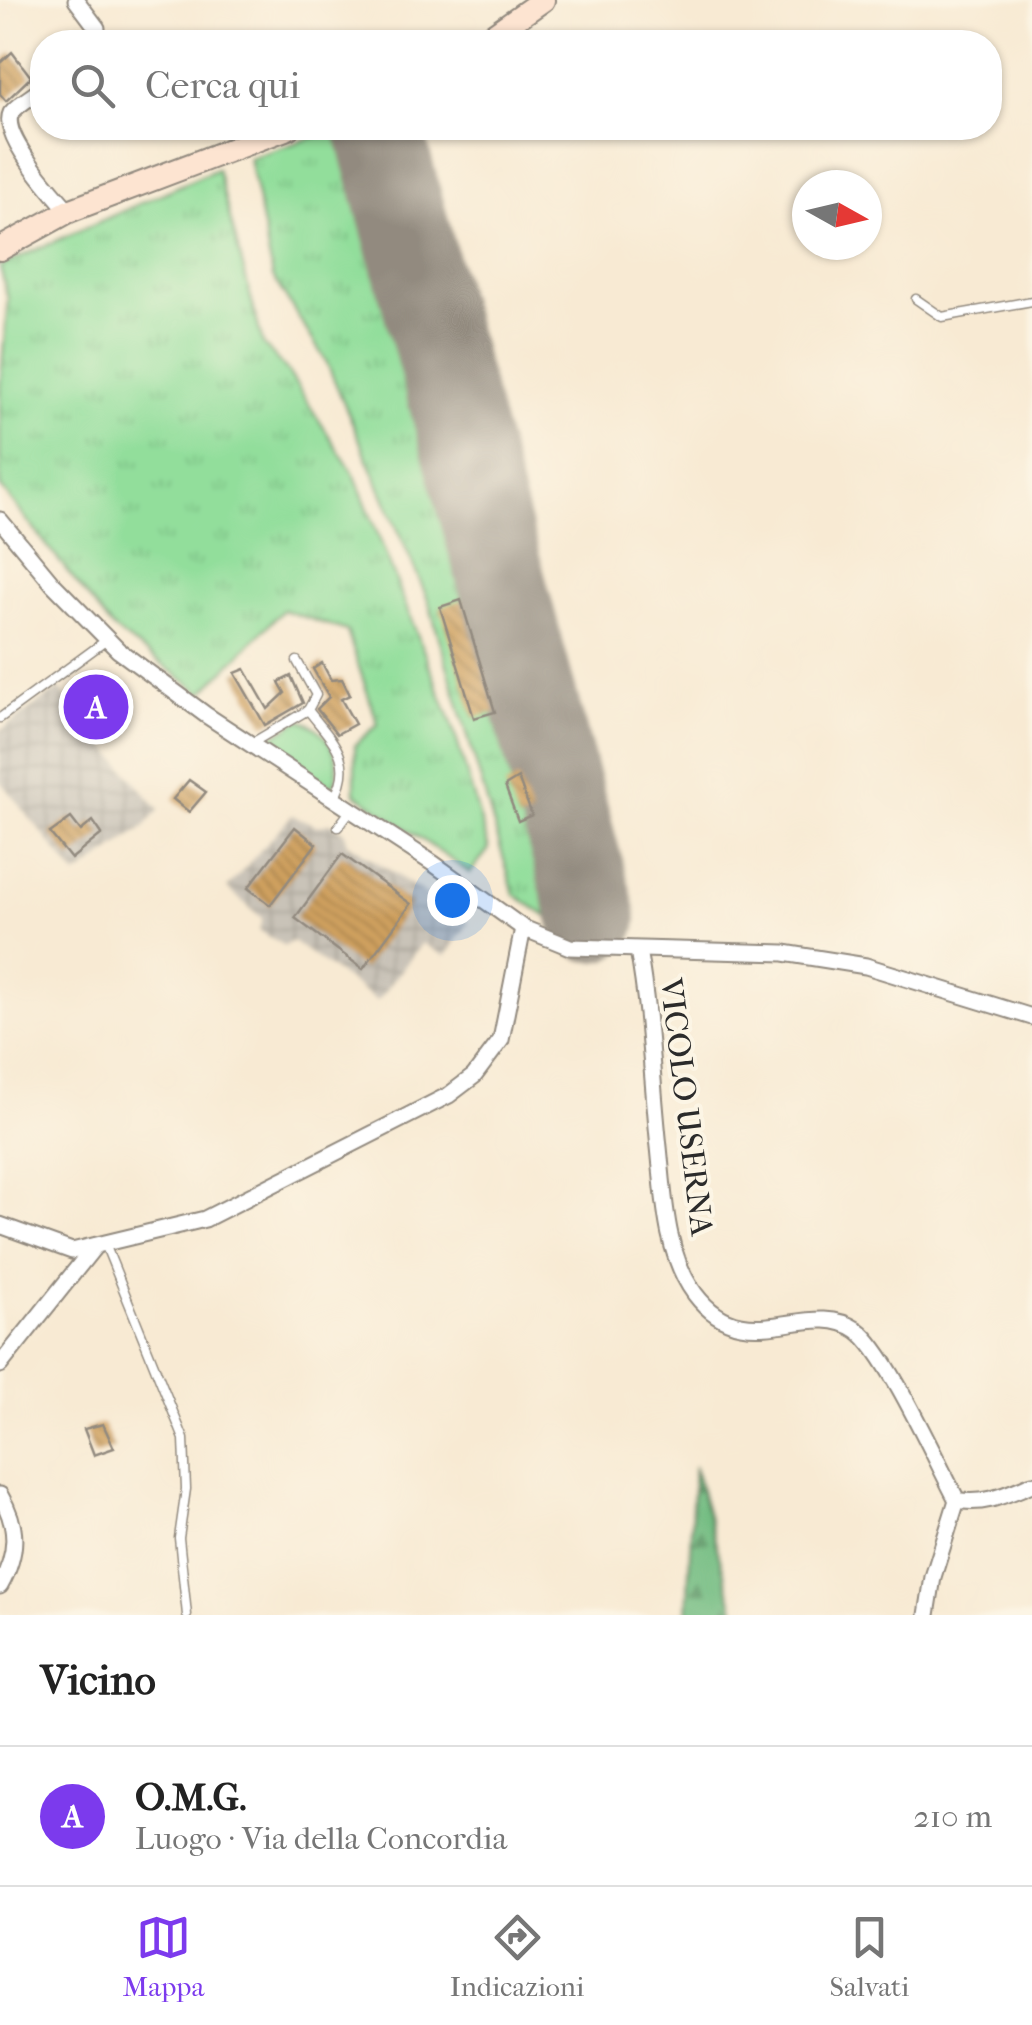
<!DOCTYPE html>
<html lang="it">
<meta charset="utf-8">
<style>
:root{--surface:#fff;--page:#f6f6f6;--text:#222;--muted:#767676;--line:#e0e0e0;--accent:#7c3aed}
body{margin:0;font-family:"IM FELL French Canon",serif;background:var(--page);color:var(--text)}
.compass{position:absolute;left:792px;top:170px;width:90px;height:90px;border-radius:50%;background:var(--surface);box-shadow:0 2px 8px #0004;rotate:98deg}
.you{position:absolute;left:452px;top:900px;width:35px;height:35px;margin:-25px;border:8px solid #fff;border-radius:50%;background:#1a73e8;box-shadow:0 0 0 15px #1a73e833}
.badge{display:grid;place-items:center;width:65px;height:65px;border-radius:50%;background:var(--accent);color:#fff;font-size:32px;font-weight:700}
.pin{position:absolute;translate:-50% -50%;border:5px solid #fff;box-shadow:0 2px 10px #0006}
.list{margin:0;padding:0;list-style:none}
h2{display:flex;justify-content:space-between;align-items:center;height:130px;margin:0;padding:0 40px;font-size:42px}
h2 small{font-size:32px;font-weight:400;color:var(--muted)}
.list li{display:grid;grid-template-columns:65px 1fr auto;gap:30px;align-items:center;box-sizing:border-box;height:140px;padding:0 40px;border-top:2px solid var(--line)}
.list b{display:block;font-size:38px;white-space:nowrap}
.list p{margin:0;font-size:32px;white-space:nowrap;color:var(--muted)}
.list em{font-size:32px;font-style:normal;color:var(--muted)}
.icon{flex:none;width:55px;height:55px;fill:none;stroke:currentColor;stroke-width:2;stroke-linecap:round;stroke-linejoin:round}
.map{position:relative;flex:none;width:1032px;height:1615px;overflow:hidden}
.search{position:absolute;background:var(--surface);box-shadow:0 2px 8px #0004;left:30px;right:30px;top:30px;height:110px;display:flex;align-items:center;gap:25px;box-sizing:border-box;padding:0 35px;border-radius:40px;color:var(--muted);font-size:38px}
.sheet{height:270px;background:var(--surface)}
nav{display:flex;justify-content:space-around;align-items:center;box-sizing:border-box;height:140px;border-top:2px solid var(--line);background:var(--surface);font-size:28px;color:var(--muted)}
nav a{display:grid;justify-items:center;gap:5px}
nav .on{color:var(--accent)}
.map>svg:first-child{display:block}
.industrial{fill:url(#industrial-grid)}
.grass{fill:url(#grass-tufts);stroke:#5e8463;stroke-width:2.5}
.forest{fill:url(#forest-firs);stroke:#507457;stroke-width:2.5}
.garden{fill:#92de9b;stroke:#5e8463;stroke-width:2.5}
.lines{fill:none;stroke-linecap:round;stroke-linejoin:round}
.runway{stroke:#928a7f;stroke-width:88}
.building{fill:url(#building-back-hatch)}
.lane-casing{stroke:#928a7f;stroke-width:11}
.street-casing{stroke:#928a7f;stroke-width:19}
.secondary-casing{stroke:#928a7f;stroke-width:26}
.lane{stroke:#fff;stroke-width:8}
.street{stroke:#fff;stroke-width:15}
.secondary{stroke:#fde4d1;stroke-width:22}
.labels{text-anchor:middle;stroke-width:8;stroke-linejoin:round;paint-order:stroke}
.street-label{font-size:32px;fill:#2b2b2b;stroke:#fcf5e5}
</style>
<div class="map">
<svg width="1032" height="1615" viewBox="0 0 1032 1615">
<defs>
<pattern id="industrial-grid" width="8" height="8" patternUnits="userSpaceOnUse" patternTransform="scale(2.5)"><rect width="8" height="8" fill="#c9c3b8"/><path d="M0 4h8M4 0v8" fill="none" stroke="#ada89e"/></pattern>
<pattern id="grass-tufts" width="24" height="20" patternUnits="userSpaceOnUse" patternTransform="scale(2.5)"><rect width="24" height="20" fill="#92de9b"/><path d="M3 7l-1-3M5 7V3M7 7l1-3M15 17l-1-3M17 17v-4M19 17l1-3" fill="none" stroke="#7ebf86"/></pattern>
<pattern id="forest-firs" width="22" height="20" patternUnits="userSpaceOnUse" patternTransform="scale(2.5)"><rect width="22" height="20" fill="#75bd83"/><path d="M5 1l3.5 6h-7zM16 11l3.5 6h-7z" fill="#609a6b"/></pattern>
<pattern id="building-back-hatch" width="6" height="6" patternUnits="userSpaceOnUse" patternTransform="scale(2.5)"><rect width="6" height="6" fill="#cfa05e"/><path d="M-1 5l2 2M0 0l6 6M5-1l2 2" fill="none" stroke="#a8834e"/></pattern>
</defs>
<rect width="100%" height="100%" fill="#fcf5e5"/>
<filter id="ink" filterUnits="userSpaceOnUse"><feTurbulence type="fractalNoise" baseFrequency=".01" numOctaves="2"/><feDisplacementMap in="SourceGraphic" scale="20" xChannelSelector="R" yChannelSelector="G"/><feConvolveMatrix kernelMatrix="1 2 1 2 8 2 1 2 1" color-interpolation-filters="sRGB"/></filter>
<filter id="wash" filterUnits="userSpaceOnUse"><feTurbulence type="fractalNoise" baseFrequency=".0048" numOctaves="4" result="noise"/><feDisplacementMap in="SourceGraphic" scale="40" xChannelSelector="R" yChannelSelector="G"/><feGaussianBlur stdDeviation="2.25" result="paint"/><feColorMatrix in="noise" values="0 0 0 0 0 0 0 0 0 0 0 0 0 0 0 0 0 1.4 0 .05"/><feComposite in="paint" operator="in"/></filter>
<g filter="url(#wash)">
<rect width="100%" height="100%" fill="#f8ead3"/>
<g class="industrial">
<path d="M59,689L159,810L145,826L77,876L0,781V731Z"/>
<path d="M292,815L318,826L331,823L345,833L348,843L469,923L445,956L422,943L377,1001L292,941L284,946L259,930L263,919L227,888Z"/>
</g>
<g class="grass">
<path d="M341,128H403L623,932L572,934L514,894L428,600L326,361L273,277L249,158Z"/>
<path d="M217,169L263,344L288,372L355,476L451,721L489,849L470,873L355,793V745L378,724L347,631L283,610L202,693L113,629L0,486V387L8,299L0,266Z"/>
</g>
<path class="forest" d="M694,1466L736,1615H687Z"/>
<path class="garden" d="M300,720C327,727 346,762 333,787L261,743Z"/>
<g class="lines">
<path class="runway" d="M379,130L593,918"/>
</g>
<g id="blocks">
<g class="building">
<path d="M12,52L31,77L6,101L0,94V63Z"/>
<path d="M461,600L495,712L474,718L440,607Z"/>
<path d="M322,663L331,680L342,679L350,695L341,699L355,724L337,734L317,709L329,697L313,669Z"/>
<path d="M245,669L268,709L285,693L279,682L291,676L303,703L265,725L235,673Z"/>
<path d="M87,683L118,721L106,731L74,693Z"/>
<path d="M518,778L532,815L518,821L505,786Z"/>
<path d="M189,780L206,792L189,812L173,799Z"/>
<path d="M71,818L81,831L93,821L102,834L71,859L50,833Z"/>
<path d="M295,827L316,844L270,905L248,888Z"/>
<path d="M342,854L411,904L363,969L295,918Z"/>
<path d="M103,1424L114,1448L94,1455L84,1429Z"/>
</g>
</g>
</g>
<g filter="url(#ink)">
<use href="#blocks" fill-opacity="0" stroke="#928a7f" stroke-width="2.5"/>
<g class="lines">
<g class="lane-casing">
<g id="lane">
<path d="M916,299L942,317L1032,301"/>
<path d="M297,661L316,695L308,710C331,740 356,759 334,798"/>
<path d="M0,718L108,639"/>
<path d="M252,743L308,710"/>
<path d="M338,827L350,811"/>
<path d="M105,1244L184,1439L186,1489L179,1538L187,1615"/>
</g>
</g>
<g class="street-casing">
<g id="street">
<path d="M76,0L97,28L96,42"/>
<path d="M42,89C33,96 18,104 11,113C0,135 54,194 69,211"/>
<path d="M0,520L53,584L118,650L206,715L434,864L523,928L570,947L784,953L866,966L1032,1017"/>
<path d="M638,950C650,1015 652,1082 659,1147C664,1194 665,1254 695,1294C746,1362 808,1297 857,1330C887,1351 937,1463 957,1500C984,1506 1007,1494 1032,1484"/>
<path d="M0,1225L72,1251L205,1219L449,1095L474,1076L501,1040L523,928"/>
<path d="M0,1365L95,1246"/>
<path d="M0,1495C19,1527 18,1553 0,1586"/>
<path d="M927,1615L933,1577L957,1500"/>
</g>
</g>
<g class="secondary-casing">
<g id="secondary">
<path d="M483,42L543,0"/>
<path d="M0,249L69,211L288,128"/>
</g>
</g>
<use href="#lane" class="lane"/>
<use href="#street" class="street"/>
<use href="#secondary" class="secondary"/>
</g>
</g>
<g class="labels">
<g class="street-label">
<text transform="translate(687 1107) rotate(83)" y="11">VICOLO USERNA</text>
</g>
</g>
</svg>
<svg class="compass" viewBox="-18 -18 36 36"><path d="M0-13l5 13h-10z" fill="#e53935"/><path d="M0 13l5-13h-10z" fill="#767676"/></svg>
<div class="you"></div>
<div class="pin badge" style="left:96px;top:707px">A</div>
<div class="search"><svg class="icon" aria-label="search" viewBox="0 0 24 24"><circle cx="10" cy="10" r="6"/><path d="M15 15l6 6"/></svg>Cerca qui</div>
</div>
<section class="sheet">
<h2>Vicino<small></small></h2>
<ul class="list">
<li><span class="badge">A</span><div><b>O.M.G.</b><p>Luogo · Via della Concordia</p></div><em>210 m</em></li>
</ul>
</section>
<nav>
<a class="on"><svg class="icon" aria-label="map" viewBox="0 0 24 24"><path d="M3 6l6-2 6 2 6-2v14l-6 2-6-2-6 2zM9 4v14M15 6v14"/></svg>Mappa</a>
<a><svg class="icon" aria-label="directions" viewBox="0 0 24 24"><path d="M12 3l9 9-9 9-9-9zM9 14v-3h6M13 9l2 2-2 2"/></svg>Indicazioni</a>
<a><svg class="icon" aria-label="saved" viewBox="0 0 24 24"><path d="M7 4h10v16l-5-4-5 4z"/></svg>Salvati</a>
</nav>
